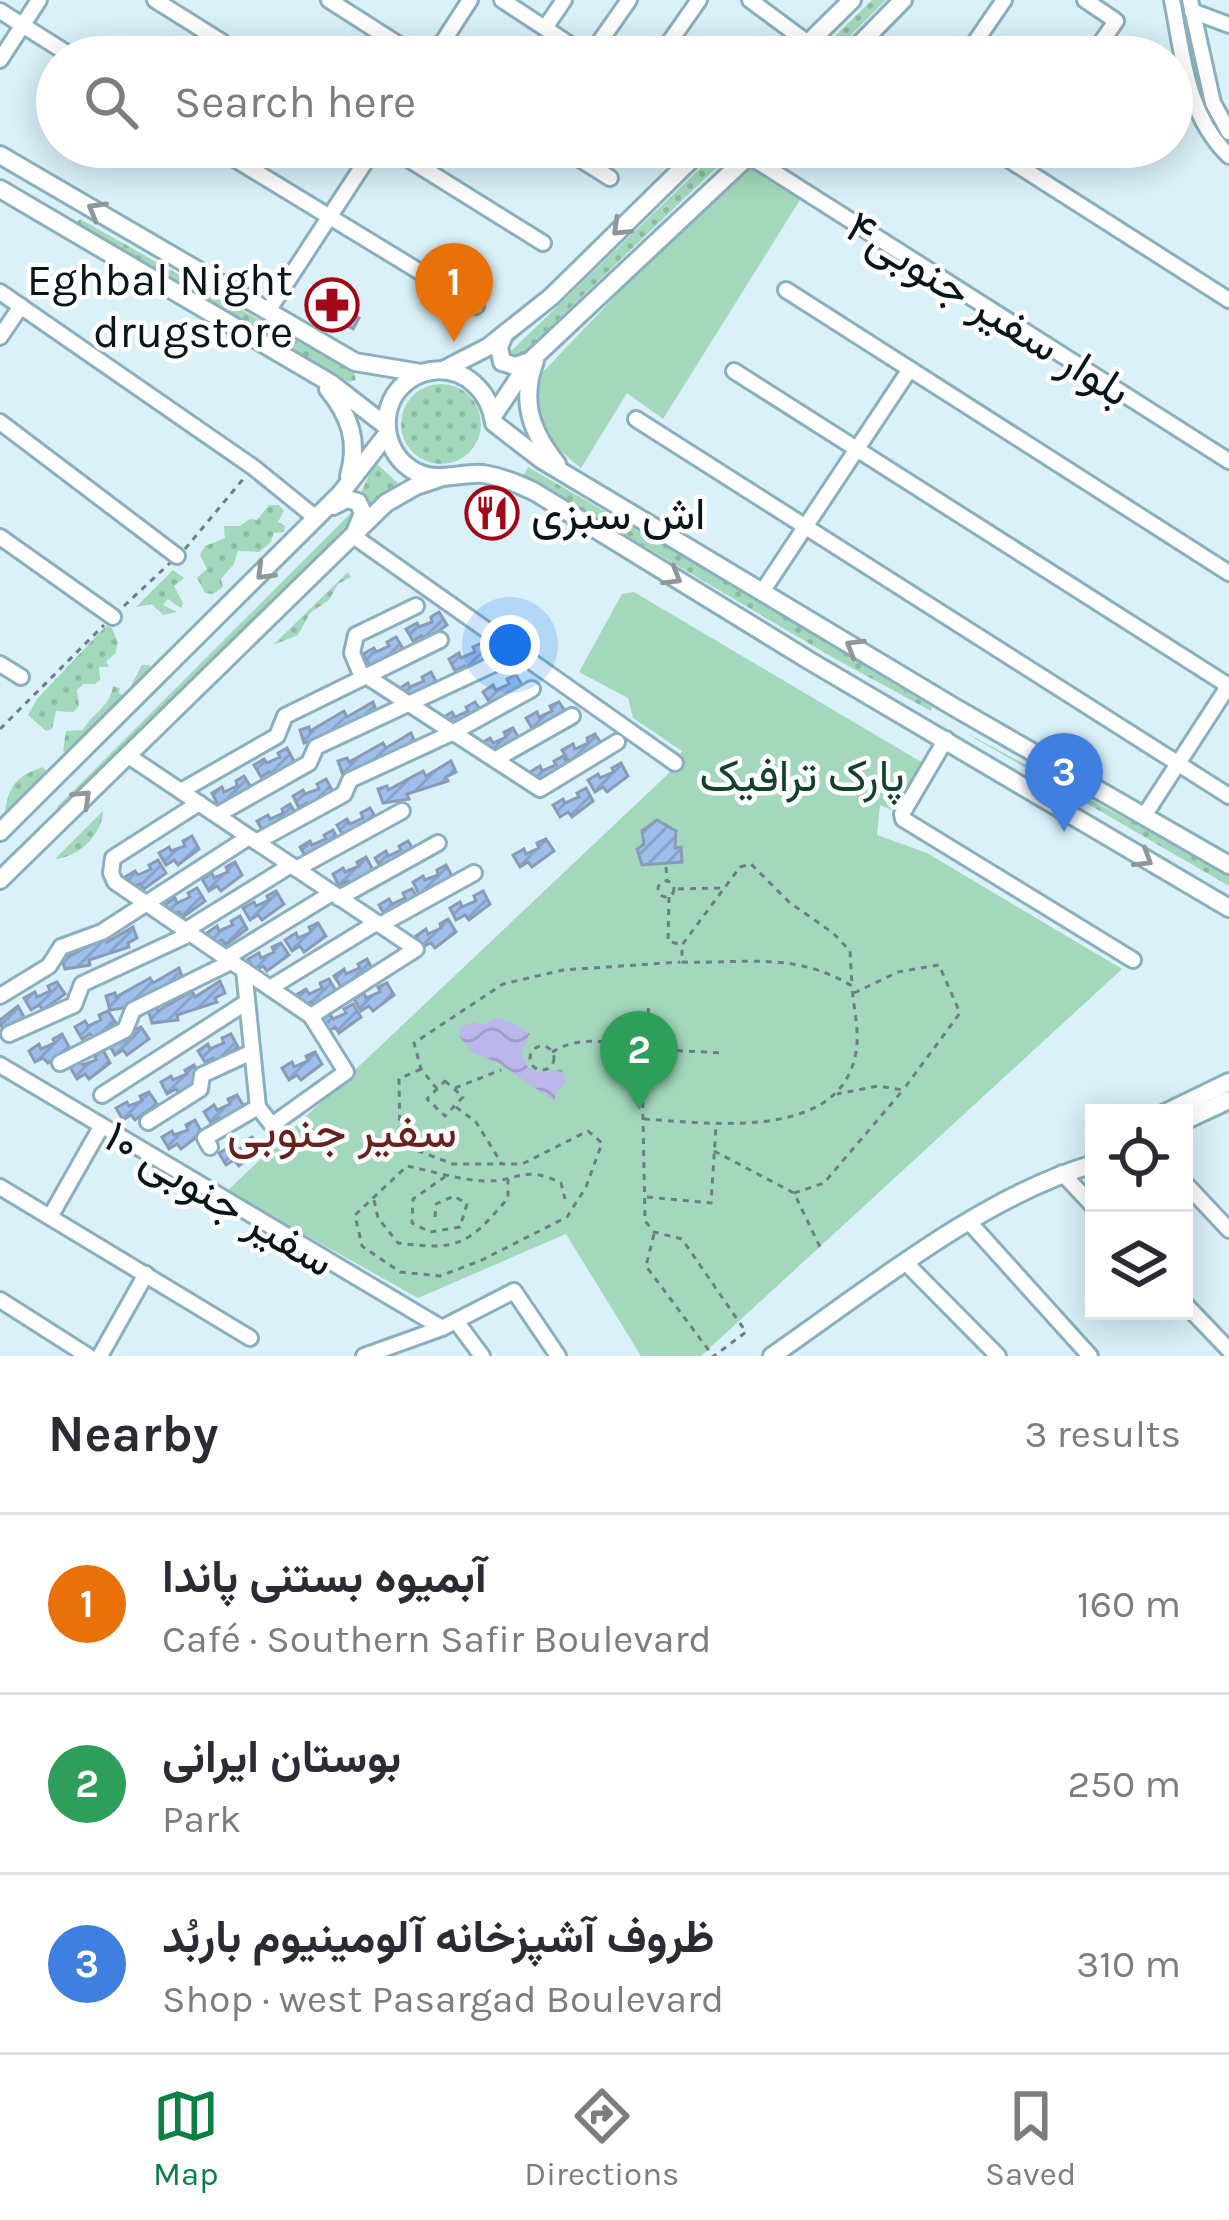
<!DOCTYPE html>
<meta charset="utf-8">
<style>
:root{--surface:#fff;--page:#f2f2f3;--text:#2b2b33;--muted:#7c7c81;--line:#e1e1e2;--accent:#0b8043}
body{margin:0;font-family:Karla,Vazirmatn,sans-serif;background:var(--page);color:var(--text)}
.controls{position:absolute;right:36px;bottom:36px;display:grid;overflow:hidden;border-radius:0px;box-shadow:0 6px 30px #0003}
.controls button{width:108px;height:108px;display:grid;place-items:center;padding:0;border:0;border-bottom:3px solid var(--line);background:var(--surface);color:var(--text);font:60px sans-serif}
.you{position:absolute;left:510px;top:645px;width:42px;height:42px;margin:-30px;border:9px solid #fff;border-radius:50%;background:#1a73e8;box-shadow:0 0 0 18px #1a73e833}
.badge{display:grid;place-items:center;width:78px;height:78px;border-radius:50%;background:var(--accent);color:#fff;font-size:39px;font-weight:700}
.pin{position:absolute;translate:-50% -99px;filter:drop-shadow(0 3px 6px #0008)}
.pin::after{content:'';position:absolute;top:63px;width:42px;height:36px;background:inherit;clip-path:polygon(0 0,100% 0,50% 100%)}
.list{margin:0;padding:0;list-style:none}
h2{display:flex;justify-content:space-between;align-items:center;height:156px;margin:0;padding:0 48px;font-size:51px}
h2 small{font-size:39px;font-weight:400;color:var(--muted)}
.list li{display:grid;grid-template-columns:78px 1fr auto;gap:36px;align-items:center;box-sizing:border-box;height:180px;padding:0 48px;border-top:3px solid var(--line)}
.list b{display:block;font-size:45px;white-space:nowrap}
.list p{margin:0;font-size:39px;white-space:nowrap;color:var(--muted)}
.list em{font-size:39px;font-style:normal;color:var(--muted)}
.icon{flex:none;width:66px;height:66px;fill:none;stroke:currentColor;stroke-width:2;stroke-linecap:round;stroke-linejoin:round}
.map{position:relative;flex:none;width:1229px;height:1356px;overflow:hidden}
.search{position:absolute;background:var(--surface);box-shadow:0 6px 30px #0003;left:36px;right:36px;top:36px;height:132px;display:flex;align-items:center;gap:30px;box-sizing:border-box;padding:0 42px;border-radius:66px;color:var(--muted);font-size:45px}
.sheet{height:696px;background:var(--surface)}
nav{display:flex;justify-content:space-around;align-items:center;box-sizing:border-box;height:168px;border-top:3px solid var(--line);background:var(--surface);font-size:33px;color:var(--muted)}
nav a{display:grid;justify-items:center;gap:6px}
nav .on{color:var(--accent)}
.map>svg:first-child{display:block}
.grass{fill:url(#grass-dots)}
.green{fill:#a3d8bc}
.water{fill:url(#water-waves)}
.building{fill:url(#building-hatch);stroke:#899bb6;stroke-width:3}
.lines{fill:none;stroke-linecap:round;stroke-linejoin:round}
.minor-casing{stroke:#8aafbe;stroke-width:20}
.major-casing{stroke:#8aafbe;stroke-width:22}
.path{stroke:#6c7e86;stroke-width:3;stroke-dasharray:6 6;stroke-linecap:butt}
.minor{stroke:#fff;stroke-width:14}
.major{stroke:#fff;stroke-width:16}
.oneway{stroke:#909699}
.labels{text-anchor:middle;stroke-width:9;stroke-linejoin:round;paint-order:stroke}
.poi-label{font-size:45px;fill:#08161c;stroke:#fff;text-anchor:end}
.street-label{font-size:45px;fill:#08161c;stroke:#fff}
.park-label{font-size:45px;fill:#12412d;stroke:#fff}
.neighbourhood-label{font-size:48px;fill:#672220;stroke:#fff}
</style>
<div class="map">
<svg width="1229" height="1356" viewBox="0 0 1229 1356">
<defs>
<pattern id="grass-dots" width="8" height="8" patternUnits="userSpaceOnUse" patternTransform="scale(3)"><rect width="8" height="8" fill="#a3d8bc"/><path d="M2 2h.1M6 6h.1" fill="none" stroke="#8bb9a1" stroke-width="1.8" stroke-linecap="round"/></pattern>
<pattern id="water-waves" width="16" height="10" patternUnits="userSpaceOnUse" patternTransform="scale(3)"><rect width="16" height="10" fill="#bcb7eb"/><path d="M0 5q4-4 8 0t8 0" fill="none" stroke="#a09dc9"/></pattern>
<pattern id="building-hatch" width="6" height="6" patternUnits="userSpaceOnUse" patternTransform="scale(3)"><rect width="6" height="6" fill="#9ebeec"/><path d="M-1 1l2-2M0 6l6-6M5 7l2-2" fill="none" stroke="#87a3ca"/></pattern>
</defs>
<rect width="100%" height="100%" fill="#daf1fa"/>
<g class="grass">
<path d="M872,0H886L829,57H814Z"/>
<path d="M722,147H738L519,357L507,355Z"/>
<path d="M80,219L354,373L356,380L349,382L76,223Z"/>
<circle cx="441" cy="424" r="40"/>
<path d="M375,462L401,486L371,510L358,499Z"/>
<path d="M528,467L741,590L932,707L931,711L832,657L524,475Z"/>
<path d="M269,505H279L284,511L278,522L285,526L284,532L274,533L270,543L259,552L238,551L234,564L221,579L223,587L213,594L205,593L197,578L207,569L200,555L205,546L225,538L224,526H240L250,519L257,520Z"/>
<path d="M354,510L356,514L311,567L60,811L57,807Z"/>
<path d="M173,570L184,578L174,586L183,603L181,608L168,599L163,605L177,612L163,615L152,604L136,607Z"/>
<path d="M348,572L351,577L338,584L329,600L310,613L298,635L273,645Z"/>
<path d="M106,626L112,628L118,643L115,654L106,661L109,667H99L100,680L95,684H83L77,690L79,706L73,712L56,711L52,729L46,731L28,715L37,699Z"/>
<path d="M142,665H149L151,669L67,753L63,751L66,731L83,730C92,713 110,708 113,686L120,688L119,693L123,696L127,693Z"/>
<path d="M959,729L1203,860L1229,876V886Z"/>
<path d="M43,767L46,771L4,816C9,787 13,777 43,767Z"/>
<path d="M103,811C102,835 79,857 55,859Z"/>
</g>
<g class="green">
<path d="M749,156L808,187L663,419L627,393L581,468C545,439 531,421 542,373Z"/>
<path d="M634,592L923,763L894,811L880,805L877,835L927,853L1122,969L701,1356H641L566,1234L418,1298L227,1191L668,774L682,751L633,718L628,698L579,672L622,594Z"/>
</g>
<path class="water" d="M496,1018L514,1023L530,1034L521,1052L528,1067L540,1073L562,1069L567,1083L558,1089L554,1101L500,1064L472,1052L459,1036L460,1028L472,1022L482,1025Z"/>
<g class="building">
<path d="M324,297L359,318L353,329L317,308Z"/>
<path d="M439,612L447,625L426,641L421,636L413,641L406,629L417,623L419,627L432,622L431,617Z"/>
<path d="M396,637L404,650L382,666L378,661L370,666L363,654L374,648L376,652L389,646L387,642Z"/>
<path d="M482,643L489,655L468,671L464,666L455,671L449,659L459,653L461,658L475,652L473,647Z"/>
<path d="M431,672L438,685L405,701L398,689L408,683L410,687L424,681L422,677Z"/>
<path d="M516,675L524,688L502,704L498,699L490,703L483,692L493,685L496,690L509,684L507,679Z"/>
<path d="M373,702L377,713L315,745L313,740L304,743L300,730L309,727L310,731L344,711L347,717Z"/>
<path d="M475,702L483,714L449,730L442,718L452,712L455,717L468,711L466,707Z"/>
<path d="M559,702L567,714L545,730L541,725L533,730L526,718L537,712L539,717L552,711L550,706Z"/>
<path d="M513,728L520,740L499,756L495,751L487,756L480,744L490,738L493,743L506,737L504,732Z"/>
<path d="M411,733L416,744L353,776L351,772L343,775L338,761L347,758L349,762L383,743L386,748Z"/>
<path d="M595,734L603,746L582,763L577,757L569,762L562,750L573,744L575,749L588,743L587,738Z"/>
<path d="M287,748L294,761L273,777L269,772L261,777L254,765L264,759L267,763L280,757L278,753Z"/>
<path d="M563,756L570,768L537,784L530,772L540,766L542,771L556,765L554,761Z"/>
<path d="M451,761L456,772L446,777L448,781L407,794L409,799L383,803L378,789L387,786L388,790L423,771L426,776Z"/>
<path d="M621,763L628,776L607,792L603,787L595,792L588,780L598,774L600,778L614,772L612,768Z"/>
<path d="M244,776L252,789L231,805L227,800L218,805L212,793L222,787L224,792L237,786L236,781Z"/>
<path d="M326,779L333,792L312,808L307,803L299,808L293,796L303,790L305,794L319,789L317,784Z"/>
<path d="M586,788L593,801L572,817L568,812L560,817L553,805L563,799L565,803L579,797L577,793Z"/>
<path d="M290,804L298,817L264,833L257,821L268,815L270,819L283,813L282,809Z"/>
<path d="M370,808L378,821L344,837L337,825L347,819L350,824L363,818L361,813Z"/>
<path d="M657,820L676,831L675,848L681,847L682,862L642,865L637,849L644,844L642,831Z"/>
<path d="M333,830L340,843L307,859L300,847L310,841L312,845L326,839L324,835Z"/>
<path d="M192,836L199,849L178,865L174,860L166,865L159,853L169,847L171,851L185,846L183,841Z"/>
<path d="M546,839L554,851L532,867L528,862L520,867L513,855L524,849L526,854L539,848L537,843Z"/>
<path d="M408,841L416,854L382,869L375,858L386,851L388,856L401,850L399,846Z"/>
<path d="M366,857L373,870L352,886L348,881L339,886L333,874L343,868L345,872L359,866L357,862Z"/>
<path d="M158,860L166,873L144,889L140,884L132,888L125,877L135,871L138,875L151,869L149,865Z"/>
<path d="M235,862L242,875L221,891L217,886L209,891L202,879L212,873L214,878L228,872L226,867Z"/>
<path d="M446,865L453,878L432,894L428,889L419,894L413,882L423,876L425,880L438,875L437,870Z"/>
<path d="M197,888L205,901L183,917L179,912L171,916L164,905L175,898L177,903L190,897L188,893Z"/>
<path d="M412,889L420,901L386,917L379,905L389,899L392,904L405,898L403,893Z"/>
<path d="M276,891L284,904L262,920L258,915L250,920L243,908L254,902L256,906L269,900L267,896Z"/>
<path d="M483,891L490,904L469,920L465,915L456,920L450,908L460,902L462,907L476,901L474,896Z"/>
<path d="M240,916L247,929L226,945L222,940L214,944L207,933L217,926L219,931L233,925L231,921Z"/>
<path d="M448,919L456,932L435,948L431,943L422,947L416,936L426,929L428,934L441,928L440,924Z"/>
<path d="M318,923L326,936L304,952L300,946L292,951L285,940L296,933L298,938L311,932L309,927Z"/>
<path d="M133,927L137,938L128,943L129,947L89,960L90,965L65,969L60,955L69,952L70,956L105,937L107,942Z"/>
<path d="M281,943L289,955L267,971L263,966L255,971L248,959L259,953L261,958L274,952L272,947Z"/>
<path d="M367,959L374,972L353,988L349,982L341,987L334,976L344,969L346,974L360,968L358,964Z"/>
<path d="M179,968L183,979L135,1001L136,1006L110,1010L106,996L115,993L116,997L150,978L153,983Z"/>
<path d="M329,979L336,991L315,1007L311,1002L303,1007L296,995L306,989L309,994L322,988L320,983Z"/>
<path d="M220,981L225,993L215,998L217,1002L177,1015L178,1020L152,1023L148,1010L156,1006L158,1011L192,991L195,997Z"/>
<path d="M57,982L65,994L43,1010L39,1005L31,1010L24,998L35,992L37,997L50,991L48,986Z"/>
<path d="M387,983L394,995L373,1011L369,1006L361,1011L354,999L364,993L366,998L380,992L378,987Z"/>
<path d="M353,1004L361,1017L339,1033L335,1027L327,1032L320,1020L330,1014L333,1019L346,1013L344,1009Z"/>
<path d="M18,1006L25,1019L4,1035L0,1020Z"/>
<path d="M108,1011L116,1023L94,1039L90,1034L82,1039L75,1027L85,1021L88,1026L101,1020L99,1015Z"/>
<path d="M141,1027L149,1039L127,1055L123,1050L115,1055L108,1043L118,1037L121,1042L134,1036L132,1031Z"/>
<path d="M62,1034L69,1047L48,1063L43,1058L35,1062L29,1051L39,1044L41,1049L55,1043L53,1039Z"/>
<path d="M231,1034L238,1047L217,1063L213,1058L205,1062L198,1051L208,1044L210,1049L224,1043L222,1038Z"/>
<path d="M103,1050L110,1063L89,1079L85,1074L77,1079L70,1067L80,1061L83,1065L96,1060L94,1055Z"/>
<path d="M315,1052L322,1064L301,1080L297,1075L289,1080L282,1068L292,1062L294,1067L308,1061L306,1056Z"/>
<path d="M194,1065L201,1078L180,1094L176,1089L167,1094L161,1082L171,1076L173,1080L187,1074L185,1070Z"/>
<path d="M149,1092L157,1104L135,1120L131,1115L123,1120L116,1108L127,1102L129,1106L142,1101L140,1096Z"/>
<path d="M237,1095L245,1108L223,1124L219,1118L211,1123L204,1112L214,1105L217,1110L230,1104L228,1099Z"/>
<path d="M195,1120L202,1133L181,1149L177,1144L169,1149L162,1137L172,1131L174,1135L188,1130L186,1125Z"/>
<path d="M252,1137L260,1149L239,1166L234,1160L226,1165L219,1153L230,1147L232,1152L245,1146L244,1142Z"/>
</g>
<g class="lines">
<g class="minor-casing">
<g id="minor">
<path d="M155,0L222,42"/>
<path d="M329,0L418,57"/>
<path d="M502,0L589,57"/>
<path d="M750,0L808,43"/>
<path d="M1085,0L1116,21L1091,57"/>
<path d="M1172,0C1183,55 1186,115 1229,156"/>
<path d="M1190,0L1213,103L1229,132"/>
<path d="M0,11L73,57"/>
<path d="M1192,11L1229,25"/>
<path d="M545,28L564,0"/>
<path d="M433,57L470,0"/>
<path d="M589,57L629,0"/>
<path d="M659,57L699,0"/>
<path d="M965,57L1004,0"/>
<path d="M0,60L39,0"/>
<path d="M215,147L476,306"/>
<path d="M389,147L543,243"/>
<path d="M561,147L610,178"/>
<path d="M989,147L1229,300"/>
<path d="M749,156L1229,461"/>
<path d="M1017,165L1029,147"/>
<path d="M786,290L1229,573"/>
<path d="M0,292L253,467L316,518"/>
<path d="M268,311L375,147"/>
<path d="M0,337L21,306"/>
<path d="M734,371L1229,686"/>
<path d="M636,419L1229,796"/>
<path d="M0,422L177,556"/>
<path d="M352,535L675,763"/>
<path d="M0,537L113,617"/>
<path d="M762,592L910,369"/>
<path d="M416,606L356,635L352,653L360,672L540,789L617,742"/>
<path d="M0,664L21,677"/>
<path d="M946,739L902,814L903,819L1133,960"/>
<path d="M127,755L416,949L311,1016"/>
<path d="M496,759L572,716"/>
<path d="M181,791L277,736L285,716L440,640"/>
<path d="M199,803L113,858L111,873L115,882L311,1016L346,1072L272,1125L258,1107"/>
<path d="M217,815L309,763L316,747L494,664"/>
<path d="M1144,816L1229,685"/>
<path d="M256,842L344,794L350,780L454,732L532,689"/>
<path d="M296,869L402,811"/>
<path d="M339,898L438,843"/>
<path d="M380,925L474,873"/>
<path d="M186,930L291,865"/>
<path d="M226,958L332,893"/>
<path d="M270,988L376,923"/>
<path d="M0,996L49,966L61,947L102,932L249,837"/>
<path d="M9,1034L74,1005L82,984L190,934"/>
<path d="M60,1063L125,1030L133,1010L231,962"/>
<path d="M0,1065L442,1328"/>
<path d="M102,1095L247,1002"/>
<path d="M148,1122L200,1089L202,1075L252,1052"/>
<path d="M210,1147L205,1138L258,1107L244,970"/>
<path d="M1062,1173L1094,1207"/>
<path d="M1184,1182L1229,1230"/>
<path d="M0,1187L250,1338"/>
<path d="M50,1217L101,1127"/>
<path d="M970,1223L1090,1356"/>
<path d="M906,1263L998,1356"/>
<path d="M0,1300L88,1356"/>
<path d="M1184,1303L1229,1350"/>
<path d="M456,1321L482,1356"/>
<path d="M100,1356L146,1274"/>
<path d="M364,1356L442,1328L514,1291L558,1356"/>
</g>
</g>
<g class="major-casing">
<g id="major">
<path d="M794,57L852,0"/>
<path d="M847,57L903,0"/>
<path d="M0,155L355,362L421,373"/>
<path d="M0,189L332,384L386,426"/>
<path d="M504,335L499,347L502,362L515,366L530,361"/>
<path d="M535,361C520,401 531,432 557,464"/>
<path d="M443,370L488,347L551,297L704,147"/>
<path d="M328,389C350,416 359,442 349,476"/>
<path d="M493,416L530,361L758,147"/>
<path d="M333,506L347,499L358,502L363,513L356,530"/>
<path d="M0,832L341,493L387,434"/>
<path d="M1229,865L954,707L542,460L494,423C490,392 465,366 431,371C416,373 402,383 394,396C376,427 393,469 428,476C446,480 465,472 483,474C502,477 519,484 535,492L810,661L1229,908"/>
<path d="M0,880L386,503L416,486L440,478"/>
<path d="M1165,1113L1229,1082"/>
<path d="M1184,1121L1229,1100"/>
<path d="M772,1356C866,1291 984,1195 1094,1164"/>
</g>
</g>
<g class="path">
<path d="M233,50L245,57"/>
<path d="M185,549L244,478"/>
<path d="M124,606L170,563"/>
<path d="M0,729L104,625"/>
<path d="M666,867L667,881"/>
<circle cx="666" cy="889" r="8"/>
<path d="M678,889L722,888"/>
<path d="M669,897L668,941L682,945"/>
<path d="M854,993L898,972L939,965L960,1013L903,1090"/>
<path d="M647,1026L649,1003"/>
<circle cx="644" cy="1047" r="19"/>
<circle cx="542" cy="1058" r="12"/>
<path d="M665,1050L725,1053"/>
<path d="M552,1052C575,1038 598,1040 623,1045"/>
<path d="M642,1066L645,1221L654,1232L682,1239L746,1332L714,1356"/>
<path d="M421,1069L399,1079L400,1144L453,1164H522L588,1131L602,1143L586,1187L567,1217L482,1260L440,1276L400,1272L362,1246L355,1215L407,1166C432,1171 459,1180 485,1181C518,1182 523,1164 561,1183L565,1199"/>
<path d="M445,1081L463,1097L445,1116L427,1099Z"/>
<path d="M455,1088L501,1070"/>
<path d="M437,1089L421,1069L414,1043L503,984L563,970L680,962"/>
<path d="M456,1107L476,1122L502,1164"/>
<path d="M644,1119C710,1123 841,1142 856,1052C860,1032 853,1006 852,986C794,951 746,964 682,962V945L740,867L751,864L789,902L833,933L850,951L852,986"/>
<path d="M714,1151L794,1193L820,1247"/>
<path d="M794,1193L824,1183L903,1090L878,1086L837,1094"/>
<path d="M647,1197L711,1203L716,1127"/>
<path d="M374,1200L378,1218L398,1243C459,1251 468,1245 508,1198V1179"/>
<path d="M435,1217L436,1204L454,1196L467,1204L460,1227L430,1232L412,1223L413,1199L446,1176"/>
<path d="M654,1234L646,1266L713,1356"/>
</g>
<use href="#minor" class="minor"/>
<use href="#major" class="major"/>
</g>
<defs><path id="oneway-chevron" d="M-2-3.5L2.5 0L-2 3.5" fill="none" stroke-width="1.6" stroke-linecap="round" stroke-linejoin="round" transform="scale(3)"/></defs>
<g class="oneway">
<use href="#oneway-chevron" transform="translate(96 210) rotate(-150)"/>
<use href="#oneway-chevron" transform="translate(620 228) rotate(136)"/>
<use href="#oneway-chevron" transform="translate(264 572) rotate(135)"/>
<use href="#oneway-chevron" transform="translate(673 577) rotate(31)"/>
<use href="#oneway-chevron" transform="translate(854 647) rotate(-149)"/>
<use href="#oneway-chevron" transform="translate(83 798) rotate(-44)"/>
<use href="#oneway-chevron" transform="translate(1144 859) rotate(32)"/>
</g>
<defs>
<g id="pharmacy-ring" transform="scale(2.7)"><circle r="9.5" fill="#fff" stroke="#a20718" stroke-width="1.5"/><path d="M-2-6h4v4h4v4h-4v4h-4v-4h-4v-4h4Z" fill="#a20718"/></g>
<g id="restaurant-ring" transform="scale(2.7)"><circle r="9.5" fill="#fff" stroke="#a20718" stroke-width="1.5"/><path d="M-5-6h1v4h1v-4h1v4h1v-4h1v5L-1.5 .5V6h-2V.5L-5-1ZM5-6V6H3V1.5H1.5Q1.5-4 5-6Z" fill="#a20718"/></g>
</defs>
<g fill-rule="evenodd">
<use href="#pharmacy-ring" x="332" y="305"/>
<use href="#restaurant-ring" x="492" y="513"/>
</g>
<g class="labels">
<g class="poi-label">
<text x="293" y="295">Eghbal Night<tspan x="293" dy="52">drugstore</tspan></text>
<text x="531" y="529" text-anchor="start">اش سبزی</text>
</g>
<g class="street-label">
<text transform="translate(989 308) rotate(32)" y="16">بلوار سفیر جنوبی۴</text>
<text transform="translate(220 1198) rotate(31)" y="16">سفیر جنوبی ۱۰</text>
</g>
<g class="park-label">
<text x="802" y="791">پارک ترافیک</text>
</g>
<g class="neighbourhood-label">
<text x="342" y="1147">سفیر جنوبی</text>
</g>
</g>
</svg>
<div class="controls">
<button><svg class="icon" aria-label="locate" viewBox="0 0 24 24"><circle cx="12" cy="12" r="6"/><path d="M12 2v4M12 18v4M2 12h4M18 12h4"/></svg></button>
<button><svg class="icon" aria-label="layers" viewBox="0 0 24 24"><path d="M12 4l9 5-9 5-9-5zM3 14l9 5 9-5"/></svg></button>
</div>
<div class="you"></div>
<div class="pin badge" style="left:454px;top:342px;background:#e8710a">1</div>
<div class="pin badge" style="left:639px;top:1110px;background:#2e9e5b">2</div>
<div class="pin badge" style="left:1064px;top:832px;background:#3f7fe0">3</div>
<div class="search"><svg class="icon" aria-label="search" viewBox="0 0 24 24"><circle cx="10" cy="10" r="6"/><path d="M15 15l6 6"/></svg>Search here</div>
</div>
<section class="sheet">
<h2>Nearby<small>3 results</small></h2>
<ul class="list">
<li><span class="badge" style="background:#e8710a">1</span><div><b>آبمیوه بستنی پاندا</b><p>Café · Southern Safir Boulevard</p></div><em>160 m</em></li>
<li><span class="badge" style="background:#2e9e5b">2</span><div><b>بوستان ایرانی</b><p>Park</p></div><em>250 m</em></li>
<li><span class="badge" style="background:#3f7fe0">3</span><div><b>ظروف آشپزخانه آلومینیوم باربُد</b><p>Shop · west Pasargad Boulevard</p></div><em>310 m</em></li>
</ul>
</section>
<nav>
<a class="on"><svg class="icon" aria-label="map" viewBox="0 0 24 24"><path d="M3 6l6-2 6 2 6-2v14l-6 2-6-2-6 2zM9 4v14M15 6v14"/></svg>Map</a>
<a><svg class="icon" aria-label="directions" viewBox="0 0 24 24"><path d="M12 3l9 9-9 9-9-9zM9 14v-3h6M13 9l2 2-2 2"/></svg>Directions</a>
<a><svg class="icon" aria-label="saved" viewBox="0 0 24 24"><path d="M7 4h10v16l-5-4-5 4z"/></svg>Saved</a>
</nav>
